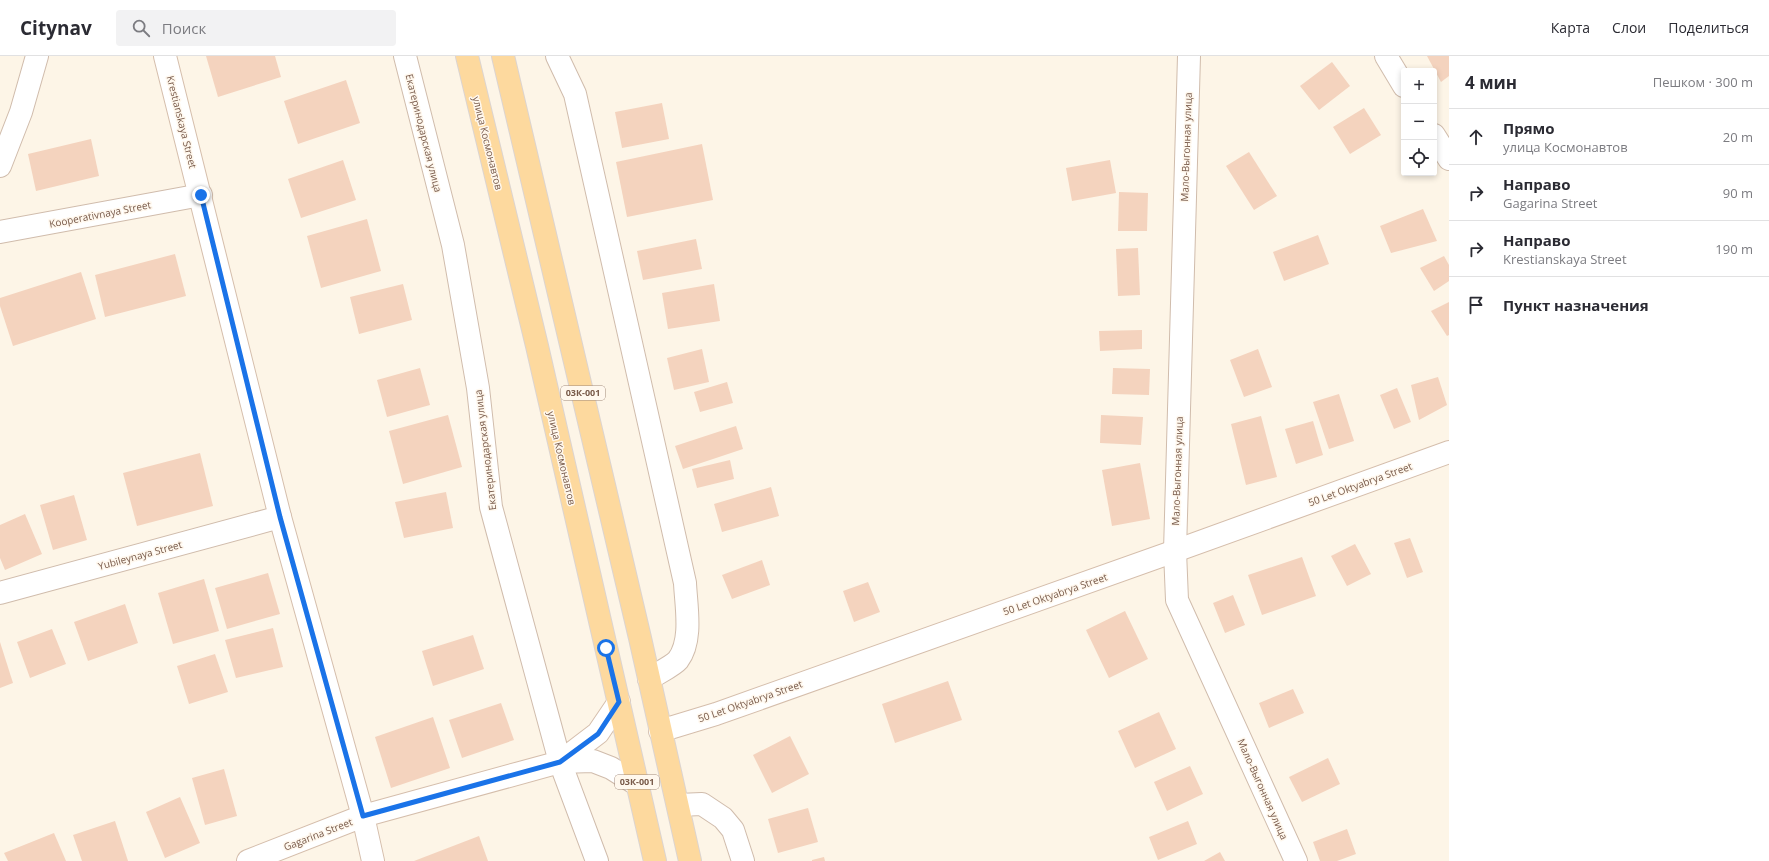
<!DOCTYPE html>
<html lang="ru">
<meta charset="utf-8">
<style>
:root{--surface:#fff;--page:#f2f2f3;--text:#2b2b33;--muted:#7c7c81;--line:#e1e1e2}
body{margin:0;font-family:"Open Sans",sans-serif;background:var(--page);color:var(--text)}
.controls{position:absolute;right:12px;top:12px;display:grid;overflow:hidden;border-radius:4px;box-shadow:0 2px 6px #0003}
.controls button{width:36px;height:36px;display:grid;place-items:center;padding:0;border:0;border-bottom:1px solid var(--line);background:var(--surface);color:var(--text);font:20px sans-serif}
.stop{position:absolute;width:12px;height:12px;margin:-9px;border:3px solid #1a73e8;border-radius:50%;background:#fff}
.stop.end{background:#1a73e8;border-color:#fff;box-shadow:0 1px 4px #0008}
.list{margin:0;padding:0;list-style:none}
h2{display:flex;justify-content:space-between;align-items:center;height:52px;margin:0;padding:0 16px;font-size:17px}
h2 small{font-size:13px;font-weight:400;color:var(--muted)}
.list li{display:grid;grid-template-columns:26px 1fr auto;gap:12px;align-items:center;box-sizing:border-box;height:56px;padding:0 16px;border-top:1px solid var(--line)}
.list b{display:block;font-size:15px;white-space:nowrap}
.list p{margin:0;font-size:13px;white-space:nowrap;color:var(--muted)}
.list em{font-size:13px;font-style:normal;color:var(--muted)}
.icon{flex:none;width:22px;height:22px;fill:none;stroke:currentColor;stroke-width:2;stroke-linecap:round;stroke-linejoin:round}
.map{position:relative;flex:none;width:1449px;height:805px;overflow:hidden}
header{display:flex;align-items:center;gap:24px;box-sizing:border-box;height:56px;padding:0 20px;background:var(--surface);border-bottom:1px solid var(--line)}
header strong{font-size:19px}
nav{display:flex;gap:22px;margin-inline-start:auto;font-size:14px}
.search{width:280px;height:36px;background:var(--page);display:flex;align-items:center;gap:10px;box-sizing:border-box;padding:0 14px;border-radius:4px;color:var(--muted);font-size:15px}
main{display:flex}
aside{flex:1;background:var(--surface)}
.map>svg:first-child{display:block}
.building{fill:#f4d3be}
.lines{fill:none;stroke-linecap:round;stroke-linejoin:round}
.minor-casing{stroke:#d0bcac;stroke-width:24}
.secondary-casing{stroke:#d5beac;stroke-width:24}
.primary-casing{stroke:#dcd4d0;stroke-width:24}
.minor{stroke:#fff;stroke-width:22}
.secondary{stroke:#fff;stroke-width:22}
.primary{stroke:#fdd99e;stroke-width:22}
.route{stroke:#1a73e8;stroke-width:5}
.labels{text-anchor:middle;stroke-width:3;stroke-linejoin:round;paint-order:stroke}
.shield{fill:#fff8ee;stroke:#a0897b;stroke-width:1}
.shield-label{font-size:9px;font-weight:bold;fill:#785a4a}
.street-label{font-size:10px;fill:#785a4a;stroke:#fff8ee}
</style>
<header>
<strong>Citynav</strong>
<div class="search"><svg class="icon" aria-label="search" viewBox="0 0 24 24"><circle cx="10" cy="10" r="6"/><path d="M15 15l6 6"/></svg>Поиск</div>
<nav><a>Карта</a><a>Слои</a><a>Поделиться</a></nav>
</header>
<main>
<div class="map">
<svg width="1449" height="805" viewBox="0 0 1449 805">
<rect width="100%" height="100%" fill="#fdf5e7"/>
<g class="building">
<path d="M206,0H275L281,21L218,41Z"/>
<path d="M1427,0H1449V20L1441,26Z"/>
<path d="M1332,6L1350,30L1319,54L1300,30Z"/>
<path d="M346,24L360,67L298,88L284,45Z"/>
<path d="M662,47L669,83L622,92L615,56Z"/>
<path d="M1364,52L1381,79L1350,98L1333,71Z"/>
<path d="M91,83L99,120L36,135L28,98Z"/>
<path d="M702,88L713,144L627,161L616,106Z"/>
<path d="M1249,96L1277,140L1254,154L1226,110Z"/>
<path d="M343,104L356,144L301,162L288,123Z"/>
<path d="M1110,104L1116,137L1072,145L1066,112Z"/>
<path d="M1119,136L1148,137L1147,175H1118Z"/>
<path d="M1423,153L1437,185L1391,197L1380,170Z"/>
<path d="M367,163L381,215L321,232L307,180Z"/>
<path d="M1318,179L1329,208L1284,225L1273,196Z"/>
<path d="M696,183L702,213L643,224L637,195Z"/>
<path d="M1138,192L1140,239L1118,240L1116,193Z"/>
<path d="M175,198L186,240L105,261L95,219Z"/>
<path d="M1444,200L1449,209V225L1434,235L1420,212Z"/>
<path d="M81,216L96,263L13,290L0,250V242Z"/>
<path d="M403,228L412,264L359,278L350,241Z"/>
<path d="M714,228L720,265L668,273L662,237Z"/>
<path d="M1449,246V279L1447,280L1431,255Z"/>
<path d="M1142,274V293L1100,295L1099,275Z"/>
<path d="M702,293L709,326L674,334L667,302Z"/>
<path d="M1258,293L1272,331L1244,341L1230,304Z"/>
<path d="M420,312L430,349L387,361L377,324Z"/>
<path d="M1113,312L1150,313L1149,339L1112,338Z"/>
<path d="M1438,321L1447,349L1419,364L1411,329Z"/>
<path d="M727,326L733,347L700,356L694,336Z"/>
<path d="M1397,332L1411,366L1394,373L1380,339Z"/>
<path d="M1339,338L1354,385L1329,393L1313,346Z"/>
<path d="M448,359L462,411L403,428L389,375Z"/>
<path d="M1101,359L1143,361L1141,389L1100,387Z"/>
<path d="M1261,360L1277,421L1246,429L1231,368Z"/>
<path d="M1313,365L1323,399L1296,408L1285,373Z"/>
<path d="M736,370L743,393L683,413L675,390Z"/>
<path d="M200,397L213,450L137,470L123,417Z"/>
<path d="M730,404L734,423L697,432L692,413Z"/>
<path d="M1140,407L1150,463L1112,470L1102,414Z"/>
<path d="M771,431L779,460L722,476L714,448Z"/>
<path d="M446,436L453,472L404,482L395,446Z"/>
<path d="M74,439L87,484L53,494L40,449Z"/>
<path d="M25,458L42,498L5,514L0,502V469Z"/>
<path d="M1410,482L1423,516L1407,522L1394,487Z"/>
<path d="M1355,488L1371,518L1347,530L1331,500Z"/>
<path d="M1302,501L1316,540L1262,559L1248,519Z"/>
<path d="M762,504L770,529L732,543L722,519Z"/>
<path d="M268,517L280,558L227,573L215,532Z"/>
<path d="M204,523L219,575L173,588L158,537Z"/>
<path d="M868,526L880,556L854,566L843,535Z"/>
<path d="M1233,539L1245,569L1225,577L1213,547Z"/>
<path d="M125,548L138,587L88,605L74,566Z"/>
<path d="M1125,555L1148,603L1109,622L1086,574Z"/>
<path d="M273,572L283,611L236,622L225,584Z"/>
<path d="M52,573L66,608L30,622L17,586Z"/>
<path d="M473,579L484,613L433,630L422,595Z"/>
<path d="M0,586L13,627L0,632Z"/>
<path d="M215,598L228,636L189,648L177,610Z"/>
<path d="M948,625L962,664L895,687L882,648Z"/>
<path d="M1293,633L1304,657L1269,672L1259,647Z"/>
<path d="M501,647L514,684L462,702L449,664Z"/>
<path d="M1159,656L1176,693L1135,712L1118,675Z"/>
<path d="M433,661L450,712L391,732L375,681Z"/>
<path d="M790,680L809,718L772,737L753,699Z"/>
<path d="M1328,702L1340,728L1302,746L1289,721Z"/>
<path d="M1190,710L1203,738L1167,755L1154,726Z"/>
<path d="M224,713L237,760L205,769L192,722Z"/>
<path d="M180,741L200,787L165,802L146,756Z"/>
<path d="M808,752L818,786L778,797L768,763Z"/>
<path d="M115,765L128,805H82L73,779Z"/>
<path d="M1188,765L1197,788L1158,804L1149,781Z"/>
<path d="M1347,773L1356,798L1337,805H1320L1313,786Z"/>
<path d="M54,777L66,805H8L4,797Z"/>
<path d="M479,780L488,805H414Z"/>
<path d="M1220,796L1225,805H1204Z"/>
<path d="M824,801L825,805H812V804Z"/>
</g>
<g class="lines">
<g class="minor-casing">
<g id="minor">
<path d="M405,0L453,189L478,332L491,451L560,706L597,805"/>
<path d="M557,0L575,38L685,527C686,550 693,584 678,604C673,610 656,618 649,623"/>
<path d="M1189,0L1175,495L1177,544L1296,805"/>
<path d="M1386,0L1404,30"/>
<path d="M1434,79L1449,103"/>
<path d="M0,110L21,56L37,0"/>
<path d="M0,176L201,139"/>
<path d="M0,537L280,461"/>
<path d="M560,706L593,705L611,712L638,729"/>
<path d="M678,749L702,748L723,762L733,774L743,805"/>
</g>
</g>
<g class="secondary-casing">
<g id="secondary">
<path d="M165,0L280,461L363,760L373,805"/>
<path d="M660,675L716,658L1175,495L1449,396"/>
<path d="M248,805L363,760L560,706L598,677L619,646"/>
</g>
</g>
<g class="primary-casing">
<g id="primary">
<path d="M467,0L537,290L655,805"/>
<path d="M503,0L640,582L690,805"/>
</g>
</g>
<use href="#minor" class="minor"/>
<use href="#secondary" class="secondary"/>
<use href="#primary" class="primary"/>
</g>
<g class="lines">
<path class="route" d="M201,139L280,461L363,760L560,706L598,678L619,646L606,592"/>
</g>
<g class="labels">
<g class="shield">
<rect x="561" y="330" width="44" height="14" rx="3"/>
<rect x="615" y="719" width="44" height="14" rx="3"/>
</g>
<g class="shield-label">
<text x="583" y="340">03К-001</text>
<text x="637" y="729">03К-001</text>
</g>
<g class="street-label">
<text transform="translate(182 66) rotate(76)" y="4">Krestianskaya Street</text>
<text transform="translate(424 77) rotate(76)" y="4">Екатеринодарская улица</text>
<text transform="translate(488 87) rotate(76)" y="4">улица Космонавтов</text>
<text transform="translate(1186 91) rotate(-88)" y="4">Мало-Выгонная улица</text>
<text transform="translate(100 158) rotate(-11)" y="4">Kooperativnaya Street</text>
<text transform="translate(485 394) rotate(-97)" y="4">Екатеринодарская улица</text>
<text transform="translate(562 402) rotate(77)" y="4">улица Космонавтов</text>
<text transform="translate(1177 415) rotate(-88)" y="4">Мало-Выгонная улица</text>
<text transform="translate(1360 428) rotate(-20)" y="4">50 Let Oktyabrya Street</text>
<text transform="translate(140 499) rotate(-15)" y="4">Yubileynaya Street</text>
<text transform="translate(1055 538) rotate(-19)" y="4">50 Let Oktyabrya Street</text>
<text transform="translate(750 645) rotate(-19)" y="4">50 Let Oktyabrya Street</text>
<text transform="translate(1263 733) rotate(66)" y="4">Мало-Выгонная улица</text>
<text transform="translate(318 778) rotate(-21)" y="4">Gagarina Street</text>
</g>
</g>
</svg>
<div class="controls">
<button>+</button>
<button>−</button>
<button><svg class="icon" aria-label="locate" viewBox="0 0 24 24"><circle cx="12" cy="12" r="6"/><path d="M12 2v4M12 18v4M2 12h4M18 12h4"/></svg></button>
</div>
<div class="stop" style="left:606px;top:592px"></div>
<div class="stop end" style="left:201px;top:139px"></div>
</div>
<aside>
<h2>4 мин<small>Пешком · 300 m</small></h2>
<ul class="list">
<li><svg class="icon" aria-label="ahead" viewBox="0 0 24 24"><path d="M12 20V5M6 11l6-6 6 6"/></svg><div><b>Прямо</b><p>улица Космонавтов</p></div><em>20 m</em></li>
<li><svg class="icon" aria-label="right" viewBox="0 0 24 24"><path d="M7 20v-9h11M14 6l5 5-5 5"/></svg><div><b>Направо</b><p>Gagarina Street</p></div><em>90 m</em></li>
<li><svg class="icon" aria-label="right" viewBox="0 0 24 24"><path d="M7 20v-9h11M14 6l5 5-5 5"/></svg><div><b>Направо</b><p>Krestianskaya Street</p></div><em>190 m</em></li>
<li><svg class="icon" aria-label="arrive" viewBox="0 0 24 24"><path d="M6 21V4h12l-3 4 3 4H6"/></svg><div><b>Пункт назначения</b></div></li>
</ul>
</aside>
</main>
